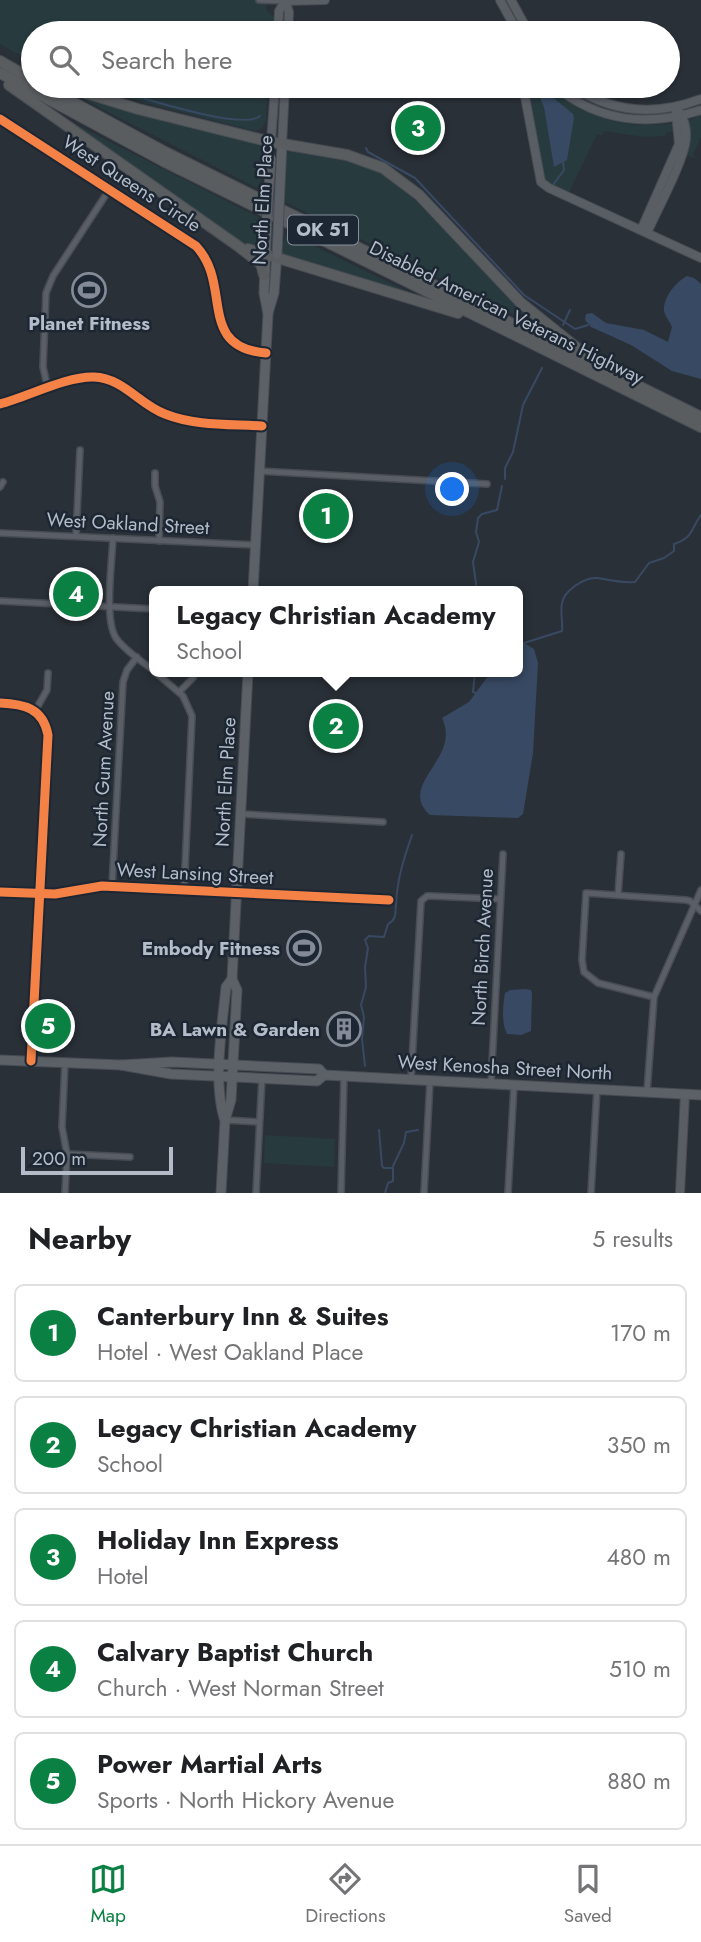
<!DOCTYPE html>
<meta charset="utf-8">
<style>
:root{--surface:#fff;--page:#f6f6f6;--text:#202124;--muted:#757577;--line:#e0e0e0;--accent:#0b8043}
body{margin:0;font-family:Jost,sans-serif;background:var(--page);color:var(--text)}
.scale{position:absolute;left:21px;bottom:18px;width:152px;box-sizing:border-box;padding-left:7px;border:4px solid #b4bcc9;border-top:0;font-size:19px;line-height:24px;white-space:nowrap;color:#b4bcc9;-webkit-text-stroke:5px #1d2633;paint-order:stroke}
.you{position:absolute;left:453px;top:490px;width:24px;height:24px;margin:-18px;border:5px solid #fff;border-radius:50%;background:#1a73e8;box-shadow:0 0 0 10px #1a73e833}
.badge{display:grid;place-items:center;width:46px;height:46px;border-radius:50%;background:var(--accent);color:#fff;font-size:23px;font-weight:700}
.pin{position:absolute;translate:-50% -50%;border:4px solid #fff;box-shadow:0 2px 7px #0006}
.popup{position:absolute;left:149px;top:586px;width:374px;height:91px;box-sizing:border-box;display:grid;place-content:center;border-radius:10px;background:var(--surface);filter:drop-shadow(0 2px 5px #0005);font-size:23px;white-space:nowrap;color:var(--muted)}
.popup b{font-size:26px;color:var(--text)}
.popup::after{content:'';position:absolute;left:50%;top:100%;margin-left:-14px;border:14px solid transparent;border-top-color:var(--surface)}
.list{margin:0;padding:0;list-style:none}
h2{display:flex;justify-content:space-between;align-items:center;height:91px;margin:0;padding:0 28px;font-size:30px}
h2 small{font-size:23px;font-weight:400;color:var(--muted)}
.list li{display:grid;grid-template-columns:46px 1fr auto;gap:21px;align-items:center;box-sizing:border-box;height:98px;margin:0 14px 14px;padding:0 14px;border:2px solid var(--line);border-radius:10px}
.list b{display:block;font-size:26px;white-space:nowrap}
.list p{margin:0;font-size:23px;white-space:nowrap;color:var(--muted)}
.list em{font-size:23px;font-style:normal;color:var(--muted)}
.icon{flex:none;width:38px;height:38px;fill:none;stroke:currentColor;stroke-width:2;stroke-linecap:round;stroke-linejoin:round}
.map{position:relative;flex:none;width:701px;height:1193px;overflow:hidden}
.search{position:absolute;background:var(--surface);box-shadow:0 2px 5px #0004;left:21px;right:21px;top:21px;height:77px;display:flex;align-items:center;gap:18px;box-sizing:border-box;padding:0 24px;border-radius:38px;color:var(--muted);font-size:26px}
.sheet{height:651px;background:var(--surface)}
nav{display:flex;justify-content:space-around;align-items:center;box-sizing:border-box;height:98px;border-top:2px solid var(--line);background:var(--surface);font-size:19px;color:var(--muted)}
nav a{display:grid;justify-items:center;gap:4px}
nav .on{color:var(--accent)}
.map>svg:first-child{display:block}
.green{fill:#273a3e}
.water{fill:#384963}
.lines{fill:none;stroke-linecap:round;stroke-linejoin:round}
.stream{stroke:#384963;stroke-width:2}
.street-casing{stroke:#484c53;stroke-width:8}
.secondary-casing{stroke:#484c53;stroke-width:10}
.primary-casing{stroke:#484c55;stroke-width:11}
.highway-casing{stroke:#474c53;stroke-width:12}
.street{stroke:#5a5e66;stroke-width:5}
.secondary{stroke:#595d64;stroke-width:8}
.primary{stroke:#5c6168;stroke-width:9}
.highway{stroke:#5a5d60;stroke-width:10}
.primary-bridge-casing{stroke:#484c55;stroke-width:11;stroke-linecap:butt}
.primary-bridge{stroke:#5c6168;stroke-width:9}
.cycleway-casing{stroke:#1d2633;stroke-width:13}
.cycleway{stroke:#f48246;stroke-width:9}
.labels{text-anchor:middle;stroke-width:5;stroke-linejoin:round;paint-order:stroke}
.shield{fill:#1d2633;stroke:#878f9c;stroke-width:2}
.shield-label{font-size:18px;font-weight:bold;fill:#b4bcc9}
.street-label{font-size:19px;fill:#b4bcc9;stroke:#1d2633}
.poi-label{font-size:19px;font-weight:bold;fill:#b4bcc9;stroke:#1d2633;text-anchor:end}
</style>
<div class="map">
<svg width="701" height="1193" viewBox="0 0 701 1193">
<rect width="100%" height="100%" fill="#2a3038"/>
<g class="green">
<path d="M0,0H266V10L274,17V33H33V63L0,44Z"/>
<path d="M86,86H268L266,120L262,128L255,131L112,94Z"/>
<path d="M528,86H549L579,109L612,121L635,125L674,124L675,131L666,133L665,136L643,137L604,131L602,136L597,134L569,192L549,183L544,176Z"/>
<path d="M81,95L262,144L266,148L264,175L257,188L79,97Z"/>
<path d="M701,115V137L693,154L696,158L687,155L688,121Z"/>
<path d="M77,125L262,219L260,251L243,243L76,128Z"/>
<path d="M287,150C331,156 363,160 401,186L509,296L548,330L547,331L285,202Z"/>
<path d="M287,233L419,297L283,256V243Z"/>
<path d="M265,1135L335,1139L334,1167L264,1163Z"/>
</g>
<g class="water">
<path d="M535,86H542L551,96L573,114L574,118L567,160L554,167L544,107Z"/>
<path d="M687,276L694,278L701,284V379L672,371L631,345L591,327L585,320L586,314L592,313L606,323L644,330L668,342L672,327C670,322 665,316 664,311C663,297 676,282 687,276Z"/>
<path d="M524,643L534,649L538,663L533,753L523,814L518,818L430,815C396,784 462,759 442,718L469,702L491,672H518V644Z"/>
<path d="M526,989L531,990L532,993L531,1031L521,1035L507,1034C501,1023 503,1004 505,993L510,990Z"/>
</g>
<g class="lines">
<g class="stream">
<path d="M119,91C143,98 244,131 260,116"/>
<path d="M366,148L368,152L415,178L524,295L575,329L588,325"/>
<path d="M553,185L564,170L563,162"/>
<path d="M563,325L570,310"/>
<path d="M505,479V468L513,452L523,405L542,368"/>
<path d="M477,591L473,562L479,542L476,532L478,518L482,514L497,510L502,486"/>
<path d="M524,643L562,631C563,622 560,612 562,603C564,591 584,577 597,578C612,580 618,583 635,582L649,563L664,558L674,551V544C694,537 690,530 701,515"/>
<path d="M475,672L473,692L476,693"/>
<path d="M365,1066L362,1039L364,1017L361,1005L366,987L365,967L368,948L365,940L369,936L384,937L388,924C397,919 395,914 396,905C397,879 404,858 412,835"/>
<path d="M379,1130L382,1166L384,1168H393V1181L388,1183L385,1193"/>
<path d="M393,1166L404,1143L406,1132L418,1130"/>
</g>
<g class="street-casing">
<g id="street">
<path d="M259,0L285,1"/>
<path d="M48,389L43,367L46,293L53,276L109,190"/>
<path d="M0,404C27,397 67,376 94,377C123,378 139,404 165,414C195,426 230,424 262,426"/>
<path d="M259,471L487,484"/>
<path d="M155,473V486L160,502L159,541"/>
<path d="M0,487L3,482"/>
<path d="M0,533L255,545"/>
<path d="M76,536L80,450"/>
<path d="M113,538C112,562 104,620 116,638C125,651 142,661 154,671"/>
<path d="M0,601L154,609"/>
<path d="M155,672L183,696L192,716L184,890"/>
<path d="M179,692L193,678"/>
<path d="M0,703C24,704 43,708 48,735L31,1061"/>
<path d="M35,711L47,690L48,673"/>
<path d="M241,814L383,822"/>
<path d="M112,887L123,682L127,670L137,657"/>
<path d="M0,892L55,894L102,886L389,900"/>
<path d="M618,895L621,854"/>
<path d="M654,997L598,983L584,972L582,960L586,893L686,900L690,901L701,911"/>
<path d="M411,1080L421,901L427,896H431L500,899"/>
<path d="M491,1083L503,854"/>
<path d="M647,1092L654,997L701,890"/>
<path d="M225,1120L259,1122"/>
<path d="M67,1154L130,1157"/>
<path d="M65,1193L67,1154L62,1127L65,1063"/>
<path d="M256,1193L262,1078"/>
<path d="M341,1193L344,1076"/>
<path d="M424,1193L430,1081"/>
<path d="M508,1193L514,1085"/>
<path d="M591,1193L597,1089"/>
</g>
</g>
<g class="secondary-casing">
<g id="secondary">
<path d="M285,0L289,12L288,33"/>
<path d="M500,0L518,33"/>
<path d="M511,0L529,33"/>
<path d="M285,1L325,0"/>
<path d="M278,33L279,11L285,1"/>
<path d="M523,86L541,182L549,188L701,258"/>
<path d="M555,86C598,122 649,127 701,110"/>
<path d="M572,86C612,113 656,116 701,99"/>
<path d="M0,119L196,246C233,285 196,347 266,353"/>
<path d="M271,142L275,86"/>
<path d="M282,144L285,86"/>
<path d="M641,230L679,144L676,113"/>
<path d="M647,233C657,210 684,161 686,139C687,127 683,116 676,107"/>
<path d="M680,1193L685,1094"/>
</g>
</g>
<g class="primary-casing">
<g id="primary">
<path d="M280,186L282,144"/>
<path d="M268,313L274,293L277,254"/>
<path d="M253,591L268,314L264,293L267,217"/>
<path d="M0,1060L121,1065L172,1062L319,1069L324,1075"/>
<path d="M121,1065L171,1074L317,1081L324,1075L701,1095"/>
<path d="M224,1118C213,1080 222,1027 226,987L232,979"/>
<path d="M221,1193L225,1120L231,1100L237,990L232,979L248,672"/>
</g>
</g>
<g class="highway-casing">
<g id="highway">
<path d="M0,61L33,80"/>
<path d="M0,73L165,162L701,427"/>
<path d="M9,85L238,246L261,264L264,275"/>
<path d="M43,86L165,152L701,417"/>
<path d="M63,86L138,109L271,142L347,155L383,168L419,195L521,303L587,356"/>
<path d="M248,249L458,313"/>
</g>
</g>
<use href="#street" class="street"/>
<use href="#secondary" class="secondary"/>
<use href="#primary" class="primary"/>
<use href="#highway" class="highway"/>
<g class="primary-bridge-casing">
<g id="primary-bridge">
<path d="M267,217L271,158"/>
<path d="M277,254L280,186"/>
</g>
</g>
<use href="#primary-bridge" class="primary-bridge"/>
<g class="cycleway-casing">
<g id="cycleway">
<path d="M0,119L196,246C233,285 196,347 266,353"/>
<path d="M0,404C27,397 67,376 94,377C123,378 139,404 165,414C195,426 230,424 262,426"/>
<path d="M0,703C24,704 43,708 48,735L31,1061"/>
<path d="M0,892L55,894L102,886L389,900"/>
</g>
</g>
<use href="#cycleway" class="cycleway"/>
</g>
<defs>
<g id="stadium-ring" transform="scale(1.75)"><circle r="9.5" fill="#1d2633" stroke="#848b96" stroke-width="1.5"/><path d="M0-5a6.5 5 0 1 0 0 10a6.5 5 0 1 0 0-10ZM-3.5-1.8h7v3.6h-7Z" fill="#848b96"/></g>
<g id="building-ring" transform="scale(1.75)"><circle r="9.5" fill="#1d2633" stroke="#848b96" stroke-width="1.5"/><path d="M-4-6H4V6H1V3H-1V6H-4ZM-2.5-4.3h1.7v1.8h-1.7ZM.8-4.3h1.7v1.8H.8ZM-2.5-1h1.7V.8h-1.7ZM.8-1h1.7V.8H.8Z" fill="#848b96"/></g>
</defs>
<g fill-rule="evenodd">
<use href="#stadium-ring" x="89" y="290"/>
<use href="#stadium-ring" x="304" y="948"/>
<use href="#building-ring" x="344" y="1029"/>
</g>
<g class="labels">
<rect class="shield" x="288" y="215.5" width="70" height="29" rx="5"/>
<g class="shield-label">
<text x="323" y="236">OK 51</text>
</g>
<g class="street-label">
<text transform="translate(132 183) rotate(33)" y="7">West Queens Circle</text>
<text transform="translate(262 200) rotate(-87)" y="7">North Elm Place</text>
<text transform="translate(507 312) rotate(26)" y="7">Disabled American Veterans Highway</text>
<text transform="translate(128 523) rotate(3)" y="7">West Oakland Street</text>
<text transform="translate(103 769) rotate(-87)" y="7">North Gum Avenue</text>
<text transform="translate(225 782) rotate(-87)" y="7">North Elm Place</text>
<text transform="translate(195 873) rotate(3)" y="7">West Lansing Street</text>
<text transform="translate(482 947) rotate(-87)" y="7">North Birch Avenue</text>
<text transform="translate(505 1067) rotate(3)" y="7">West Kenosha Street North</text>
</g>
<g class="poi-label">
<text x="89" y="330" text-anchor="middle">Planet Fitness</text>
<text x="280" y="955">Embody Fitness</text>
<text x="320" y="1036">BA Lawn &amp; Garden</text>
</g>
</g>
</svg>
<div class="scale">200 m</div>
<div class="you"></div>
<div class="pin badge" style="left:326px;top:516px">1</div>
<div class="pin badge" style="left:336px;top:726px">2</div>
<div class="popup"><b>Legacy Christian Academy</b>School</div>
<div class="pin badge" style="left:418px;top:128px">3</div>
<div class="pin badge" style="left:76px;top:594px">4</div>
<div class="pin badge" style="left:48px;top:1026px">5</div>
<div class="search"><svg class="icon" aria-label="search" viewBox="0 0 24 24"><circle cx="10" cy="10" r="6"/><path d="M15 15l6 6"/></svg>Search here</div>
</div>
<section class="sheet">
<h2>Nearby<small>5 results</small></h2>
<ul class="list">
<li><span class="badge">1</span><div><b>Canterbury Inn &amp; Suites</b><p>Hotel · West Oakland Place</p></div><em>170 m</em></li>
<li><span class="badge">2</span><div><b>Legacy Christian Academy</b><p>School</p></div><em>350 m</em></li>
<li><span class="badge">3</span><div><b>Holiday Inn Express</b><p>Hotel</p></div><em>480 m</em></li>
<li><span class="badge">4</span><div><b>Calvary Baptist Church</b><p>Church · West Norman Street</p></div><em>510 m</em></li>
<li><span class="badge">5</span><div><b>Power Martial Arts</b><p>Sports · North Hickory Avenue</p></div><em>880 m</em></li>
</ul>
</section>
<nav>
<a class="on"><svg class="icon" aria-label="map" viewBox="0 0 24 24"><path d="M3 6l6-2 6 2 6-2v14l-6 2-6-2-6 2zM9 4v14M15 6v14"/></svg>Map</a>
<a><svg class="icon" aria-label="directions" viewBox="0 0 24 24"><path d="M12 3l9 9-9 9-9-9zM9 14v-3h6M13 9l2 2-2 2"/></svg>Directions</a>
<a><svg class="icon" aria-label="saved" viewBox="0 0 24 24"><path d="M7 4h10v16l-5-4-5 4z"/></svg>Saved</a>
</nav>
